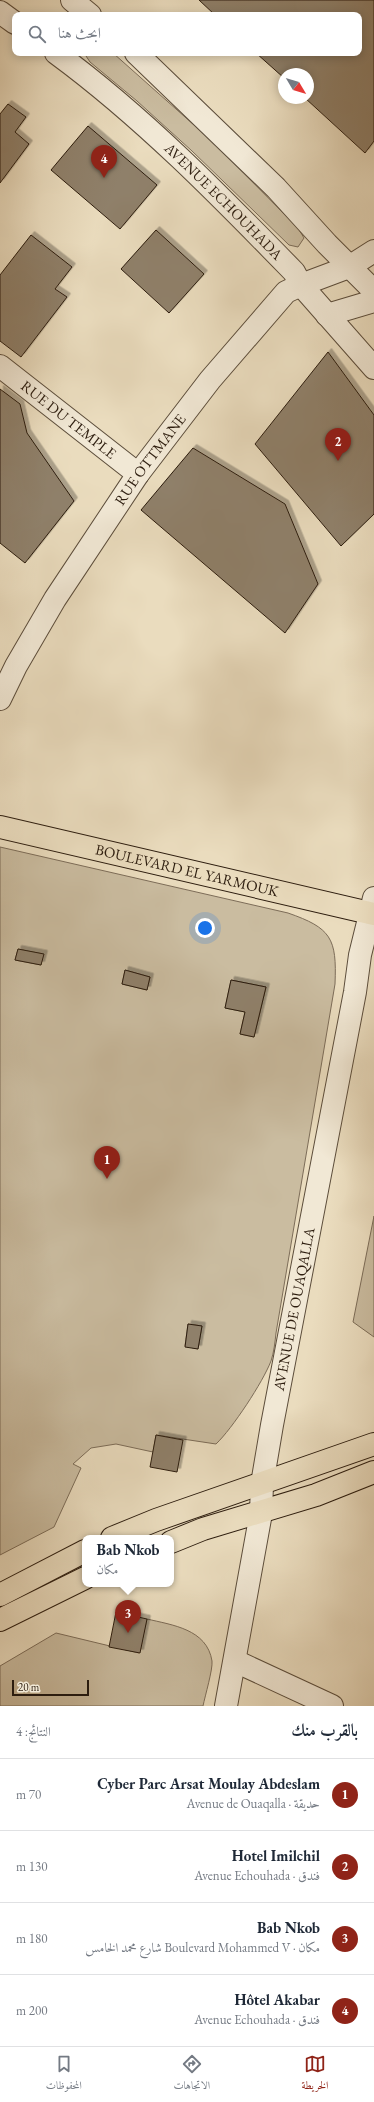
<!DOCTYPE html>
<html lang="ar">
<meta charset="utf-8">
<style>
:root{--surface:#fff;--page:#f6f6f7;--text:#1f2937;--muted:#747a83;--line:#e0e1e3;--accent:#8f2418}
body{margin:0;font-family:"EB Garamond",Amiri,serif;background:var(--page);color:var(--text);direction:rtl}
.compass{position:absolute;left:278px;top:68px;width:36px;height:36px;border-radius:50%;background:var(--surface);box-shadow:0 2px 10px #0003;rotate:128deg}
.scale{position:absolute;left:12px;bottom:10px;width:77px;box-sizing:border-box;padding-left:4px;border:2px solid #2d1d0f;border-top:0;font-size:11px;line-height:14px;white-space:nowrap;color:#2d1d0f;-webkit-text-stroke:3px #f1e8d5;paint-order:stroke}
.you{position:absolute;left:205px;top:928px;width:14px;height:14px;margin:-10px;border:3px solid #fff;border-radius:50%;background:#1a73e8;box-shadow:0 0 0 6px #1a73e833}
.badge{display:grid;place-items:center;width:26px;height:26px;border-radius:50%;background:var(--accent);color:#fff;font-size:13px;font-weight:700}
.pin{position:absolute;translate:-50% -33px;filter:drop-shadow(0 1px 2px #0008)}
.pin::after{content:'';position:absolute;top:21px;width:14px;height:12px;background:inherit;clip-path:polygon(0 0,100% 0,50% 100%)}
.popup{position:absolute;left:82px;top:1535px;width:92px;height:52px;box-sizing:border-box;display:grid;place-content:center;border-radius:8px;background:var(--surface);filter:drop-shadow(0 1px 3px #0005);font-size:13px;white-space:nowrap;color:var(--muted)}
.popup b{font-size:15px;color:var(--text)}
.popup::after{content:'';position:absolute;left:50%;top:100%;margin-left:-8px;border:8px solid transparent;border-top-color:var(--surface)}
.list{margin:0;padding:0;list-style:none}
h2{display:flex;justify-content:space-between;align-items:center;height:52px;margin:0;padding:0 16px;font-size:17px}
h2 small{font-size:13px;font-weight:400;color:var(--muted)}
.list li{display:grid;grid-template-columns:26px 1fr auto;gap:12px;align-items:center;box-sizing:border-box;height:72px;padding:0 16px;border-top:1px solid var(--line)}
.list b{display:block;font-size:15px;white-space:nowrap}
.list p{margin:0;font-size:13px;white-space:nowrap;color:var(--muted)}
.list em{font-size:13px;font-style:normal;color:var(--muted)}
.icon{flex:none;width:22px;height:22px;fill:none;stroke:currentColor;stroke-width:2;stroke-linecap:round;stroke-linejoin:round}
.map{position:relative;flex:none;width:374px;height:1706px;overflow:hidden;direction:ltr}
.search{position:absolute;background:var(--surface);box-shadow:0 2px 10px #0003;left:12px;right:12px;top:12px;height:44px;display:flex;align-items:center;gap:10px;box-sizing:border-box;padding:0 14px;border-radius:8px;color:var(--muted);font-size:15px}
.sheet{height:340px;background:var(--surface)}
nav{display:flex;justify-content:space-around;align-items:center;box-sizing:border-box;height:56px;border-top:1px solid var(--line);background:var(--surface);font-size:11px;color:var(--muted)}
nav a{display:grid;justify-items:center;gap:2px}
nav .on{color:var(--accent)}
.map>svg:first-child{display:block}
.green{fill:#cabca0;stroke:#7c6c58;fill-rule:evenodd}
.building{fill:#8f806a;stroke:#2d1d0f;filter:url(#shadow)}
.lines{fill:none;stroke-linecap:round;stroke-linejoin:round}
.minor-casing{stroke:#5c4d3b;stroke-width:24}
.major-casing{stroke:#2d1d0f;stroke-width:24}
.minor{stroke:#f1e8d5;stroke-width:22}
.major{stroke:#eadcbe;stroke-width:22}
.labels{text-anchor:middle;stroke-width:3;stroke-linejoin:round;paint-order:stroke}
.street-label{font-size:15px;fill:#2d1d0f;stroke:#f1e8d5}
</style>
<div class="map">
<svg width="374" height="1706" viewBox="0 0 374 1706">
<defs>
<filter id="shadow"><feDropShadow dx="3.5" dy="-3.5" stdDeviation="0" flood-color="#0004"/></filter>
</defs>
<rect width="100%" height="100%" fill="#eadcbe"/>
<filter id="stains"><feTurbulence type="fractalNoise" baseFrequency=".005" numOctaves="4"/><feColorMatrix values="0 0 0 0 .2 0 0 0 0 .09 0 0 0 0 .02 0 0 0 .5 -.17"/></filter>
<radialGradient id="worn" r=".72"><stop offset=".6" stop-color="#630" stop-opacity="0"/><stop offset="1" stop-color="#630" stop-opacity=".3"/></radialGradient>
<g class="green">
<path d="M84,53H113L212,141L298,228L304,238L298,247L289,245L192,151L137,101L90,62Z"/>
<path d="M0,847L288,913C331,928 337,938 335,984L276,1333C275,1342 274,1352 271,1361C263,1382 232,1429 216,1444L156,1435L153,1452L116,1444L91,1448L73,1464L81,1468L54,1527L0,1555ZM18,949L43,954L41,965L15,960ZM125,970L150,977L147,990L122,984ZM231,980L266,987L254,1037L240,1034L245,1012L225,1008ZM188,1324L202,1326L198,1349L185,1346Z"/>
<path d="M374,1216V1337L353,1322Z"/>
<path d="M147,1619C172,1625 207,1629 212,1661C213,1669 205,1696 203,1706H0V1666L56,1633L139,1653Z"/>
</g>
<g class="building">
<path d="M199,0H374V141L365,153L305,98H308V74H284V78L256,53H359V15H215Z"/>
<path d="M8,104L26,117L15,132L29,144L0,183V114Z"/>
<path d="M88,126L157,185L120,229L51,170Z"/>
<path d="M156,230L204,274L169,313L121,269Z"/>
<path d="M31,235L72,267L55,289L67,297L21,357L0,341V275Z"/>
<path d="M328,352L374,415V514L341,546L255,444Z"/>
<path d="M0,389L20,404L27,433L74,501L25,563L0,543Z"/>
<path d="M193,448L285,504L318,584L285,633L141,510Z"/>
<path d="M18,949L44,954L41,965L15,960Z"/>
<path d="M125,970L150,977L147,990L122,984Z"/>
<path d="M231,980L266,987L254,1037L240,1034L245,1012L225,1008Z"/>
<path d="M188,1324L202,1326L198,1349L185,1347Z"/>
<path d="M156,1435L183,1440L177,1472L150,1467Z"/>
<path d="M116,1612L147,1619L140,1653L109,1647Z"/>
</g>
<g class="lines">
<g class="minor-casing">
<g id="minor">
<path d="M72,0L90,15"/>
<path d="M0,12L15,23"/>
<path id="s1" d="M56,53C143,117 219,195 294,272L301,285L374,368"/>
<path d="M136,53L276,188L327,244L374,291"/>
<path d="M327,315L374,301"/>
<path id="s2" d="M0,366L138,474"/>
<path id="s3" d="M0,699L16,666L55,599L138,474L210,380L286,292L301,285L349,267L374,251"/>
<path d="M235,1661L332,1706"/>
<path id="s4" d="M226,1706L261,1513L262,1484L272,1425L355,992L360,955L374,898"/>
</g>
</g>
<g class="major-casing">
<g id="major">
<path id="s5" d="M0,827L374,914"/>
<path d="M112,1538L156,1520L374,1444"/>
<path d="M171,1542L203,1529L316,1495L374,1472"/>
<path d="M0,1595L85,1551"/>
<path d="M0,1620L85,1578"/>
</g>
</g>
<use href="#minor" class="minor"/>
<use href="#major" class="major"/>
</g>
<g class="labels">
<g class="street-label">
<text dy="5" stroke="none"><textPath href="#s1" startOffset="224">AVENUE ECHOUHADA</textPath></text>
<text dy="5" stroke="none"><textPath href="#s2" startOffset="87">RUE DU TEMPLE</textPath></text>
<text dy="5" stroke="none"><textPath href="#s3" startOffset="283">RUE OTTMANE</textPath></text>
<text dy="5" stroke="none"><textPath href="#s5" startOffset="192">BOULEVARD EL YARMOUK</textPath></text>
<text dy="5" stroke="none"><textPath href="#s4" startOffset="403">AVENUE DE OUAQALLA</textPath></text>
</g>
</g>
<rect width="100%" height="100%" filter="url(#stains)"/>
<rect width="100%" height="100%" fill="url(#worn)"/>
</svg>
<svg class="compass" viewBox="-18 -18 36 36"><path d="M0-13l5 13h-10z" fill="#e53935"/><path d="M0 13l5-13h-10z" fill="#747a83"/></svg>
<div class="scale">20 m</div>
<div class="you"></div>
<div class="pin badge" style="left:107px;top:1179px">1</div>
<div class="pin badge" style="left:338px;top:461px">2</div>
<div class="pin badge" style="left:128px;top:1633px">3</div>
<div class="popup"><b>Bab Nkob</b>مكان</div>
<div class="pin badge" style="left:104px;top:178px">4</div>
<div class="search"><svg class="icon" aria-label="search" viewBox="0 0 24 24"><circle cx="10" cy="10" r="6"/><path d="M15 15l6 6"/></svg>ابحث هنا</div>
</div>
<section class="sheet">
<h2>بالقرب منك<small>النتائج: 4</small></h2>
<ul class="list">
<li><span class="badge">1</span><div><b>Cyber Parc Arsat Moulay Abdeslam</b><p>حديقة · Avenue de Ouaqalla</p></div><em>70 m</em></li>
<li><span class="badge">2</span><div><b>Hotel Imilchil</b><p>فندق · Avenue Echouhada</p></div><em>130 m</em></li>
<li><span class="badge">3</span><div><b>Bab Nkob</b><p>مكان · Boulevard Mohammed V شارع محمد الخامس</p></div><em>180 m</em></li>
<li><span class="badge">4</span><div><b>Hôtel Akabar</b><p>فندق · Avenue Echouhada</p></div><em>200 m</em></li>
</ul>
</section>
<nav>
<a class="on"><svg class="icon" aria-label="map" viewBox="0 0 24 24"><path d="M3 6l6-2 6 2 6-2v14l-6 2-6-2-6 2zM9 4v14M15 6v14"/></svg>الخريطة</a>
<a><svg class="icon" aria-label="directions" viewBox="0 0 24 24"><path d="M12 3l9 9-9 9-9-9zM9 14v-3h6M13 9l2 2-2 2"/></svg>الاتجاهات</a>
<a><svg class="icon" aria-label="saved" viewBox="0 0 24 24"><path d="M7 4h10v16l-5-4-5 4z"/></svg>المحفوظات</a>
</nav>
